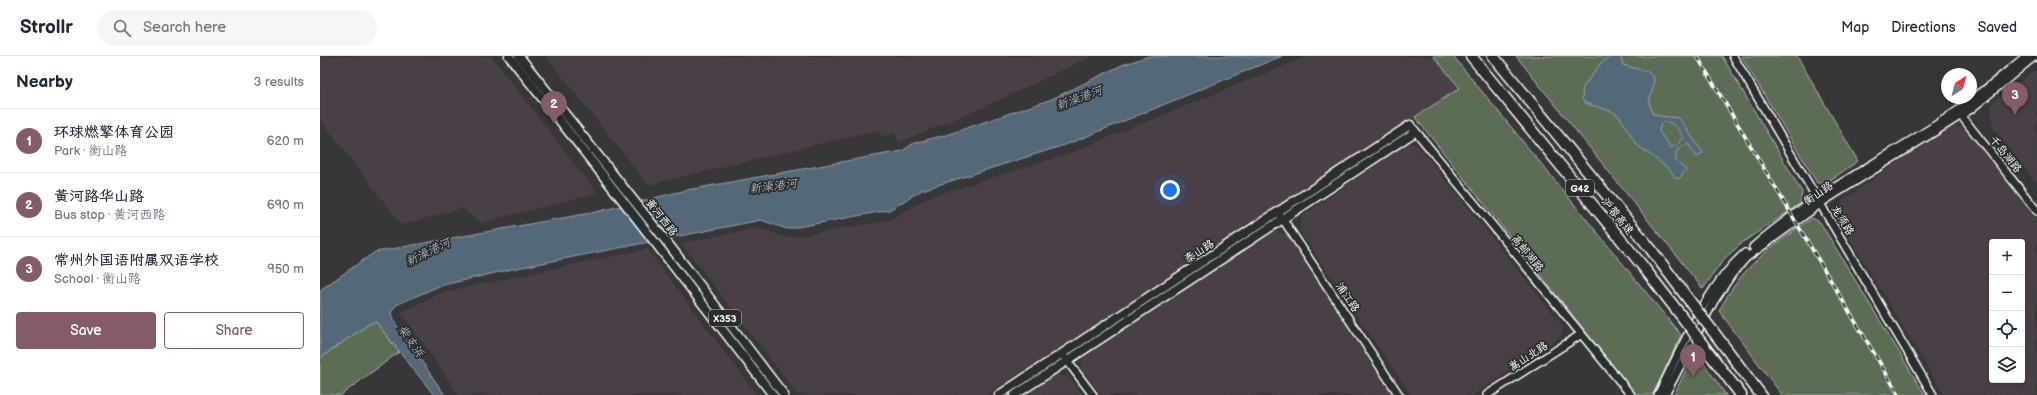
<!DOCTYPE html>
<meta charset="utf-8">
<style>
:root{--surface:#fff;--page:#f6f6f7;--text:#1f2937;--muted:#747a83;--line:#e0e1e3;--accent:#845c67}
body{margin:0;font-family:"Balsamiq Sans","LXGW WenKai TC",sans-serif;background:var(--page);color:var(--text)}
.controls{position:absolute;right:12px;bottom:12px;display:grid;overflow:hidden;border-radius:4px;box-shadow:0 2px 6px #0003}
.controls button{width:36px;height:36px;display:grid;place-items:center;padding:0;border:0;border-bottom:1px solid var(--line);background:var(--surface);color:var(--text);font:20px sans-serif}
.compass{position:absolute;left:1621px;top:12px;width:36px;height:36px;border-radius:50%;background:var(--surface);box-shadow:0 2px 6px #0003;rotate:36deg}
.you{position:absolute;left:850px;top:134px;width:14px;height:14px;margin:-10px;border:3px solid #fff;border-radius:50%;background:#1a73e8;box-shadow:0 0 0 6px #1a73e833}
.badge{display:grid;place-items:center;width:26px;height:26px;border-radius:50%;background:var(--accent);color:#fff;font-size:13px;font-weight:700}
.pin{position:absolute;translate:-50% -33px;filter:drop-shadow(0 1px 2px #0008)}
.pin::after{content:'';position:absolute;top:21px;width:14px;height:12px;background:inherit;clip-path:polygon(0 0,100% 0,50% 100%)}
.list{margin:0;padding:0;list-style:none}
h2{display:flex;justify-content:space-between;align-items:center;height:52px;margin:0;padding:0 16px;font-size:17px}
h2 small{font-size:13px;font-weight:400;color:var(--muted)}
.list li{display:grid;grid-template-columns:26px 1fr auto;gap:12px;align-items:center;box-sizing:border-box;height:64px;padding:0 16px;border-top:1px solid var(--line)}
.list b{display:block;font-size:15px;white-space:nowrap}
.list p{margin:0;font-size:13px;white-space:nowrap;color:var(--muted)}
.list em{font-size:13px;font-style:normal;color:var(--muted)}
.actions{display:flex;gap:8px;padding:12px 16px}
.actions a{flex:1;padding:9px 0;border:1px solid var(--accent);border-radius:4px;text-align:center;font-size:14px;color:var(--accent)}
.actions .main{background:var(--accent);color:#fff}
.icon{flex:none;width:22px;height:22px;fill:none;stroke:currentColor;stroke-width:2;stroke-linecap:round;stroke-linejoin:round}
.map{position:relative;flex:none;width:1717px;height:339px;overflow:hidden}
header{display:flex;align-items:center;gap:24px;box-sizing:border-box;height:56px;padding:0 20px;background:var(--surface);border-bottom:1px solid var(--line)}
header strong{font-size:19px}
nav{display:flex;gap:22px;margin-inline-start:auto;font-size:14px}
.search{width:280px;height:36px;background:var(--page);display:flex;align-items:center;gap:10px;box-sizing:border-box;padding:0 14px;border-radius:22px;color:var(--muted);font-size:15px}
main{display:flex}
aside{flex:1;background:var(--surface)}
.map>svg:first-child{display:block}
.built{fill:#484146;fill-rule:evenodd}
.green{fill:#5c6c55;stroke:#aeb6aa}
.water{fill:#546777;stroke:#98a4ad}
.lines{fill:none;stroke-linecap:round;stroke-linejoin:round}
.minor-casing{stroke:#fff;stroke-width:10}
.major-casing{stroke:#fff;stroke-width:11}
.highway-casing{stroke:#fff;stroke-width:13}
.minor{stroke:#2a2d2e;stroke-width:7}
.major{stroke:#2a2d2e;stroke-width:8}
.highway{stroke:#2a2d2e;stroke-width:10}
.rail-casing{stroke:#fff;stroke-width:3.5}
.rail{stroke:#2a2d2e;stroke-width:2;stroke-dasharray:6;stroke-linecap:butt}
.highway-bridge-casing{stroke:#fff;stroke-width:13;stroke-linecap:butt}
.highway-bridge{stroke:#2a2d2e;stroke-width:10}
.labels{text-anchor:middle;stroke-width:3.5;stroke-linejoin:round;paint-order:stroke}
.shield{fill:#2a2d2e;stroke:#bfc0c0;stroke-width:1}
.shield-label{font-size:10px;font-weight:bold;fill:#fff}
.street-label{font-size:11px;fill:#fff;stroke:#2a2d2e}
.water-label{font-size:12px;font-style:italic;fill:#aab3bb;stroke:#2a2d2e}
</style>
<header>
<strong>Strollr</strong>
<div class="search"><svg class="icon" aria-label="search" viewBox="0 0 24 24"><circle cx="10" cy="10" r="6"/><path d="M15 15l6 6"/></svg>Search here</div>
<nav><a>Map</a><a>Directions</a><a>Saved</a></nav>
</header>
<main>
<aside>
<h2>Nearby<small>3 results</small></h2>
<ul class="list">
<li><span class="badge">1</span><div><b>环球燃擎体育公园</b><p>Park · 衡山路</p></div><em>620 m</em></li>
<li><span class="badge">2</span><div><b>黄河路华山路</b><p>Bus stop · 黄河西路</p></div><em>690 m</em></li>
<li><span class="badge">3</span><div><b>常州外国语附属双语学校</b><p>School · 衡山路</p></div><em>950 m</em></li>
</ul>
<div class="actions"><a class="main">Save</a><a>Share</a></div>
</aside>
<div class="map">
<svg width="1717" height="339" viewBox="0 0 1717 339">
<rect width="100%" height="100%" fill="#383639"/>
<filter id="ink" filterUnits="userSpaceOnUse"><feTurbulence type="fractalNoise" baseFrequency=".025" numOctaves="2"/><feDisplacementMap in="SourceGraphic" scale="8" xChannelSelector="R" yChannelSelector="G"/><feConvolveMatrix kernelMatrix="1 2 1 2 8 2 1 2 1" color-interpolation-filters="sRGB"/></filter>
<g filter="url(#ink)">
<g class="built">
<path d="M0,0H171L277,137L160,167L142,152L82,169L0,63Z"/>
<path d="M226,0H772L664,51L580,86L573,77L564,81L557,74L328,129Z"/>
<path d="M988,0H1113L1140,32L667,339H478L361,187L438,172L468,182L570,164L607,142L745,99Z"/>
<path d="M1717,13V128L1673,72L1671,47Z"/>
<path d="M1628,70L1647,73L1717,163V339H1624L1520,166L1522,145ZM1672,186H1702V324H1672Z"/>
<path d="M1088,87L1098,90L1243,270L1241,281L1153,339H1091L979,174L982,160Z"/>
<path d="M954,174L967,179L1072,339H782L760,312L763,301Z"/>
<path d="M327,193L437,339H139L81,256L124,236Z"/>
<path d="M737,318L750,322L763,339H706Z"/>
</g>
<g class="green">
<path d="M1113,0H1133L1361,279L1333,339H1316L1095,61L1140,32Z"/>
<path d="M1196,0H1402L1482,136L1481,147L1423,186L1404,203L1383,233Z"/>
<path d="M1421,0H1477L1538,105L1506,127H1497Z"/>
<path d="M1492,162L1500,166L1605,339H1462L1399,255C1423,208 1450,192 1492,162Z"/>
<path d="M56,266L79,296L21,339H0V302L49,268Z"/>
<path d="M1375,295L1406,339H1354Z"/>
</g>
<g class="water">
<path d="M829,0H962L748,88L602,134L569,154L467,173L441,164L192,213L119,230L76,249L71,256L73,264L125,339H114L56,266L49,268L0,302V234L55,196L276,156L367,134L582,95L594,87L626,79L732,43L802,9Z"/>
<path d="M1292,0H1300L1303,9L1328,16L1333,21L1334,29L1329,45L1332,57L1340,60L1359,62L1383,97L1377,101L1368,88L1362,91L1359,86L1364,82C1358,74 1353,63 1341,67L1339,75L1351,92L1355,89L1359,94L1356,96V105L1366,114L1359,123L1356,122L1349,113L1317,89L1300,61L1291,55L1265,47L1262,43L1263,31L1281,7Z"/>
</g>
<g class="lines">
<g class="minor-casing">
<g id="minor">
<path d="M1413,0L1613,339"/>
<path d="M1639,57L1717,155"/>
<path d="M1093,72L1311,339"/>
<path d="M960,159L1079,339"/>
<path d="M1433,191C1494,137 1570,101 1637,55C1661,38 1684,18 1706,0"/>
<path d="M742,298L773,339"/>
<path d="M1167,339L1260,279"/>
<path d="M1338,339C1362,292 1385,232 1425,197"/>
<path d="M1345,339L1394,245L1412,218L1426,202L1507,143L1651,53L1715,0"/>
</g>
</g>
<g class="major-casing">
<g id="major">
<path d="M189,0L303,145L453,339"/>
<path d="M199,0L346,185L464,339"/>
<path d="M679,339L1090,69"/>
<path d="M695,339L1095,76"/>
</g>
</g>
<g class="highway-casing">
<g id="highway">
<path d="M1151,0L1321,208L1366,266"/>
<path d="M1173,0L1330,192L1375,252"/>
<path d="M1392,274L1441,339"/>
<path d="M1383,289L1421,339"/>
</g>
</g>
<use href="#minor" class="minor"/>
<use href="#major" class="major"/>
<use href="#highway" class="highway"/>
<g class="rail-casing">
<path id="rail" d="M1377,0L1579,339"/>
</g>
<use href="#rail" class="rail"/>
<g class="highway-bridge-casing">
<g id="highway-bridge">
<path d="M1375,252L1392,274"/>
<path d="M1366,266L1383,289"/>
</g>
</g>
<use href="#highway-bridge" class="highway-bridge"/>
</g>
</g>
<g class="labels">
<g class="shield">
<rect x="1246" y="124" width="28" height="16" rx="3"/>
<rect x="389" y="254" width="32" height="16" rx="3"/>
</g>
<g class="shield-label">
<text x="1260" y="136">G42</text>
<text x="405" y="266">X353</text>
</g>
<g class="street-label">
<text transform="translate(1686 98) rotate(51)" y="4">千岛湖路</text>
<text transform="translate(1498 137) rotate(-34)" y="4">衡山路</text>
<text transform="translate(1298 160) rotate(51)" y="4">沪蓉高速</text>
<text transform="translate(342 161) rotate(52)" y="4">黄河西路</text>
<text transform="translate(1523 164) rotate(59)" y="4">龙须路</text>
<text transform="translate(879 195) rotate(-33)" y="4">泰山路</text>
<text transform="translate(1208 197) rotate(51)" y="4">高邮湖路</text>
<text transform="translate(1028 241) rotate(56)" y="4">浦江路</text>
<text transform="translate(1208 300) rotate(-33)" y="4">嵩山北路</text>
</g>
<g class="water-label">
<text transform="translate(759 42) rotate(-21)" y="4">新澡港河</text>
<text transform="translate(453 130) rotate(-7)" y="4">新澡港河</text>
<text transform="translate(108 196) rotate(-26)" y="4">新澡港河</text>
<text transform="translate(91 285) rotate(55)" y="4">柴支浜</text>
</g>
</g>
</svg>
<div class="controls">
<button>+</button>
<button>−</button>
<button><svg class="icon" aria-label="locate" viewBox="0 0 24 24"><circle cx="12" cy="12" r="6"/><path d="M12 2v4M12 18v4M2 12h4M18 12h4"/></svg></button>
<button><svg class="icon" aria-label="layers" viewBox="0 0 24 24"><path d="M12 4l9 5-9 5-9-5zM3 14l9 5 9-5"/></svg></button>
</div>
<svg class="compass" viewBox="-18 -18 36 36"><path d="M0-13l5 13h-10z" fill="#e53935"/><path d="M0 13l5-13h-10z" fill="#747a83"/></svg>
<div class="you"></div>
<div class="pin badge" style="left:1373px;top:321px">1</div>
<div class="pin badge" style="left:234px;top:68px">2</div>
<div class="pin badge" style="left:1695px;top:59px">3</div>
</div>
</main>
